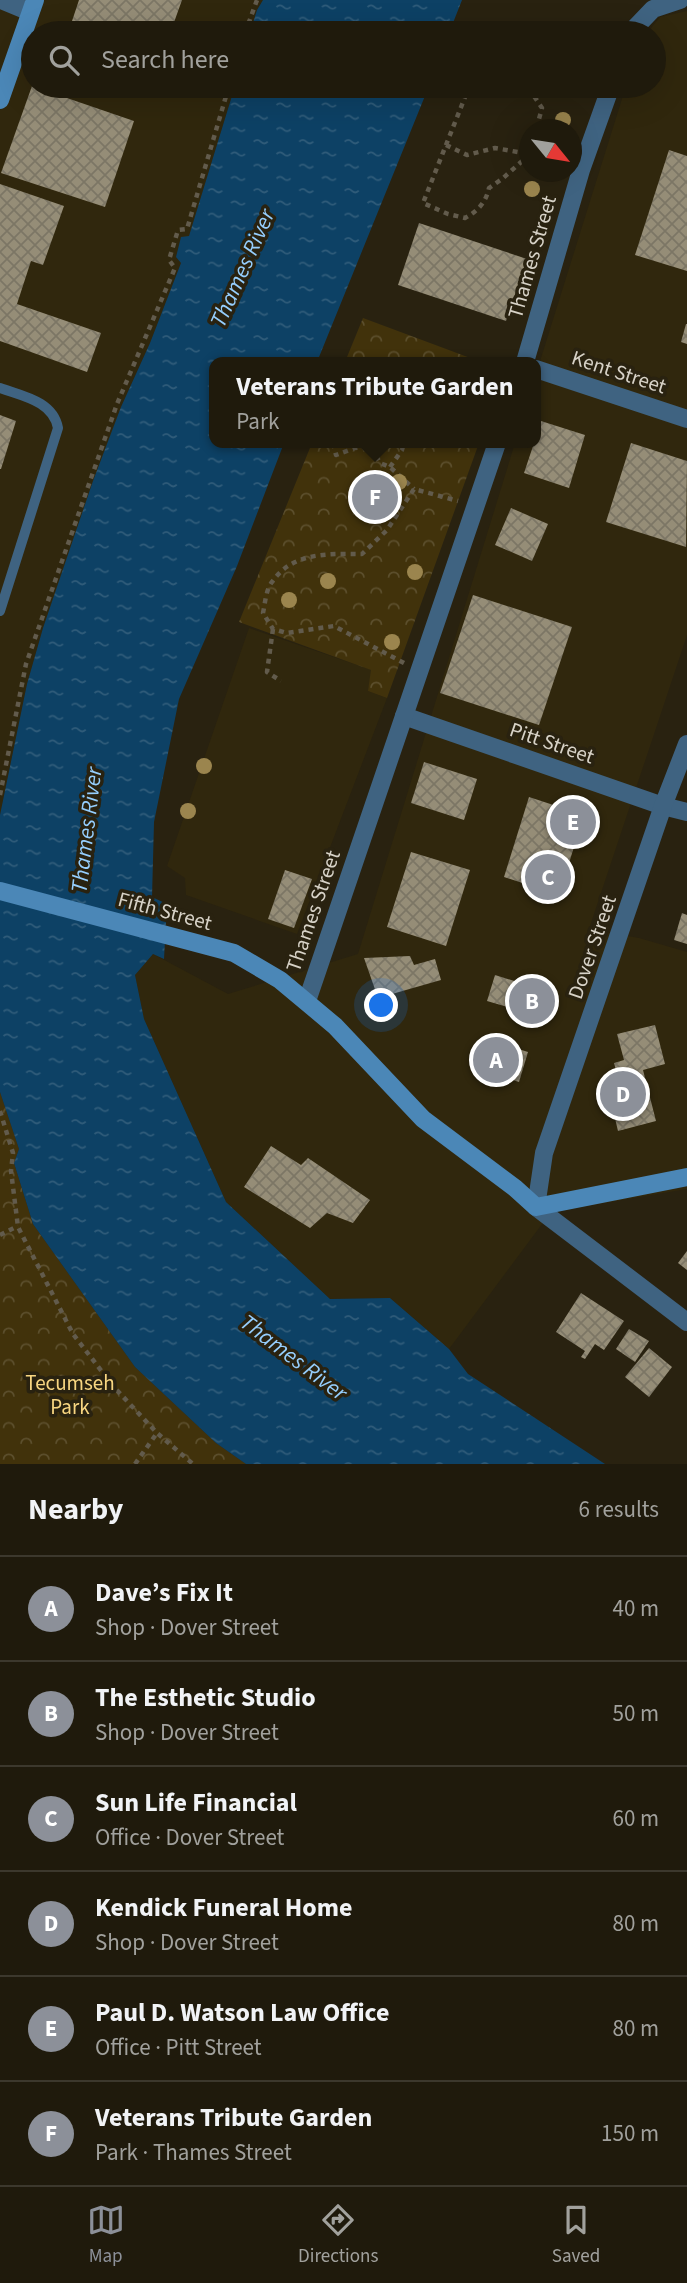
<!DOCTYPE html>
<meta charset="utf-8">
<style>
:root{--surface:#1f1a0c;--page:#272315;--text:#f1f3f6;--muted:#a1a19d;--line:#3c382d;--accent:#8c9099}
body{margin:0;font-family:"Source Sans 3",sans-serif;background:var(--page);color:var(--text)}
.compass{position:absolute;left:519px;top:119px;width:63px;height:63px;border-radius:50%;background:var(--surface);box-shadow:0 7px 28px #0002;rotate:120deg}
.you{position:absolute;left:382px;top:1006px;width:24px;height:24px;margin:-18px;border:5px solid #fff;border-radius:50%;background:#1a73e8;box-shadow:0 0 0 10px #1a73e833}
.badge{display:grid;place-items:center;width:46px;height:46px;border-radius:50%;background:var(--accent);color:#fff;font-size:23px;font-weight:700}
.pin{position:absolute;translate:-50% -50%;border:4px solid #fff;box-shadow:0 2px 7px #0006}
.popup{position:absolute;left:209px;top:357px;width:332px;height:91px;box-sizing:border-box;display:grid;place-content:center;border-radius:14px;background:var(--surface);filter:drop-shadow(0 2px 5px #0005);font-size:23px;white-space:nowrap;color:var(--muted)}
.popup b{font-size:26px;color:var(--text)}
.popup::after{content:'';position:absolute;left:50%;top:100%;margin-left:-14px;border:14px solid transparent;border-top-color:var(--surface)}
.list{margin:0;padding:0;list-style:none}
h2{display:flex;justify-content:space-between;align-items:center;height:91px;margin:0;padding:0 28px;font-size:30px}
h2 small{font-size:23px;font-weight:400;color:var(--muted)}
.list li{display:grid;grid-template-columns:46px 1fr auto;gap:21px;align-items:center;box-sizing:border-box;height:105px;padding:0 28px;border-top:2px solid var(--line)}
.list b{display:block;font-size:26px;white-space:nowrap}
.list p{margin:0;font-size:23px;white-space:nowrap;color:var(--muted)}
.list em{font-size:23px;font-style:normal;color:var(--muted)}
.icon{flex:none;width:38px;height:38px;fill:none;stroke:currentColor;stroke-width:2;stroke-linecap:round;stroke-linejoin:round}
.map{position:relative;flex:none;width:687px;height:1464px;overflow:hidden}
.search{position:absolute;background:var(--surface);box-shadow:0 7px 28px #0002;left:21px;right:21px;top:21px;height:77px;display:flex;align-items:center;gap:18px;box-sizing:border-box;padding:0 24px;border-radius:38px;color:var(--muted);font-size:26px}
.sheet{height:721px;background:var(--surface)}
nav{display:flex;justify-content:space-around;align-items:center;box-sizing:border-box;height:98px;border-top:2px solid var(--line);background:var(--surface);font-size:19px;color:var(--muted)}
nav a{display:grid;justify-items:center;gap:4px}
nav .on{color:var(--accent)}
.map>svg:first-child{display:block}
.built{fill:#30270d}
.forest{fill:url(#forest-crowns)}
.water{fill:url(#water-ripples)}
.building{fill:url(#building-cross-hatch)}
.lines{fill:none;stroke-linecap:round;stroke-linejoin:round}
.path{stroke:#625b4c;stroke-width:4.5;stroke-dasharray:5 5;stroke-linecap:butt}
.lane{stroke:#3f6381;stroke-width:10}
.street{stroke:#3f6381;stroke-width:18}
.secondary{stroke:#4b87b7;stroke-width:18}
.tree{fill:#9b854e}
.labels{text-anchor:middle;stroke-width:7;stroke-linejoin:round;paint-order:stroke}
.street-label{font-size:21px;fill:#d7d2c7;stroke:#292210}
.park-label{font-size:21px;fill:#f8d681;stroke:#292210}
.water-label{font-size:23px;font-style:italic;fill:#95cefd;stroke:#292210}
</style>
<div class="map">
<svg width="687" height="1464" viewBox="0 0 687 1464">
<defs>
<pattern id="forest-crowns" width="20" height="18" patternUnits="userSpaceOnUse" patternTransform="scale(1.75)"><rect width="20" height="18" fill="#41320b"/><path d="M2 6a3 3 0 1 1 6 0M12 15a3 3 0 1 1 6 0" fill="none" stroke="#5c4f2d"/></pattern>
<pattern id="water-ripples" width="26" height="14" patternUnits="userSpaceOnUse" patternTransform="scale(1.75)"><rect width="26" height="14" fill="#0d4165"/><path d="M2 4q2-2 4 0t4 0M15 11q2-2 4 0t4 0" fill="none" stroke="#305c7a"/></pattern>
<pattern id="building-cross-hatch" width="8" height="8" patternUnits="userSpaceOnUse" patternTransform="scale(1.75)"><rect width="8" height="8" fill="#958d77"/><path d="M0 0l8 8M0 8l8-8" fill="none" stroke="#7c7665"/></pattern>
</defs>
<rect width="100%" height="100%" fill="#292210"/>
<g class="built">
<path d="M0,0H263L257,10L250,33H33V86H235L189,237L181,238L176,257L181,263L150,343L121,407L43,628L27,684L0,815Z"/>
<path d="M687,11V635L589,929L639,938L687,952V1189L551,1212L449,1349L390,1298L330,1299L226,1202L144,1019L135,975L153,954L228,994L358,954L515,443H536V374L626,86H654V33H647L660,17Z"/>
<path d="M249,628L372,670L368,691L387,698L297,934L186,895L185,878L167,866Z"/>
</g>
<g class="forest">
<path d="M363,318L481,362H345Z"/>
<path d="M312,443H479L387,698L368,691L371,670L239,622Z"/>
<path d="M0,1092L19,1149L14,1163L33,1224L135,1367L216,1443L246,1464H0Z"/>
</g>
<g class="water">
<path d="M263,0H462L449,33H250L257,10Z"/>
<path d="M235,86H429L317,362H214V443H284L237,566L179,699L154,822L152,897L167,904L164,959L153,954L135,975L144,1019L226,1202L330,1299L390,1298L449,1349L468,1374L605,1464H246L216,1443L135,1367L33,1224L14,1163L19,1149L0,1092V815L27,684L43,628L93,481L121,407L150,343L181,263L176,257L181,237L189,236Z"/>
</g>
<g class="building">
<path d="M79,0H182L172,28L185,33H68Z"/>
<path d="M32,86L134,121L105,207L1,173Z"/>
<path d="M669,150L687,156V271L635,255Z"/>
<path d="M0,184L64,206L43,265L31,261L17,304L101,333L87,372L0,341Z"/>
<path d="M419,223L527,259L506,321L398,285Z"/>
<path d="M686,324H687V344L681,342Z"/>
<path d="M0,415L16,421L1,469H0Z"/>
<path d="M541,421L585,435L569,488L524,473L534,443H536Z"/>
<path d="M631,443L687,461L686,547L606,522Z"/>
<path d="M511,508L548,524L532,561L495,545Z"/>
<path d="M473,595L572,627L539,725L440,693Z"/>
<path d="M424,762L477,779L464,820L411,803Z"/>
<path d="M529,797L584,815L559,895L504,877Z"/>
<path d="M411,852L470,870L446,946L387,927Z"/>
<path d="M285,870L312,879L294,928L268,919Z"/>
<path d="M682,913L687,915V944L674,940Z"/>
<path d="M410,956L414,965L435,959L441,980L378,998L364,958Z"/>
<path d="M495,975L546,991L538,1016L487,1001Z"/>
<path d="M655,1025L665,1064L643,1070L656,1121L618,1131L608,1089L620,1086L614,1063L624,1060L617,1034Z"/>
<path d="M483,1038L528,1052L519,1082L474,1068Z"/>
<path d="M271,1146L301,1165L308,1158L370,1200L353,1223L327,1213L310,1228L244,1187Z"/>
<path d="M687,1251V1270L678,1263Z"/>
<path d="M581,1293L624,1321L604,1350L595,1344L585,1359L581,1357L585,1351L556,1332Z"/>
<path d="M629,1329L649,1341L635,1362L616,1349Z"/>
<path d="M649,1348L672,1367L649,1397L625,1377Z"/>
</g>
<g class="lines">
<g class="path">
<path d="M245,33L257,0"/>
<path d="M446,145L467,155L495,148L529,154"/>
<path d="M530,154L502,179L489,188C486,202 478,211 465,218L448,214L423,203L469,87L532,93L542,108L536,130"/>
<path d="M454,362V360"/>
<path d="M333,443L336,455L355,448L371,446L380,463L390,467L414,489"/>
<path d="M390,467L402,450L404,443"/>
<path d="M273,629L267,672L281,681"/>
<path d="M404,663L334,626L287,633L273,629L263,613C265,604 266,589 272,582C293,551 330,554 362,554L387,530L414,489L458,501"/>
<path d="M0,795L26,664L117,404L175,268L169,260L178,230L187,229L229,86"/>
<path d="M0,1111L13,1153L11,1171L18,1227L73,1334L113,1386L157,1433L193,1464"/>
<path d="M0,1235L18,1226"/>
<path d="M135,1464L157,1433"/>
</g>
<path class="lane" d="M0,388C22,396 53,401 58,428L0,611"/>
<g class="street">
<path d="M1,0L30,12"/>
<path d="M630,33L653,9L680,0"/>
<path d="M525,362L581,170L611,86"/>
<path d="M536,369L687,419"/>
<path d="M404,716L663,806L687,812"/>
<path d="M687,744L663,806L544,1153L536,1207L687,1322"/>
<path d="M307,1001L497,443"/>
</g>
<g class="secondary">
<path d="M0,100L35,0"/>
<path d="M0,891L234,953L280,980L335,1026L423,1119L515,1188L536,1207L687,1177"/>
</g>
</g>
<g class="tree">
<circle cx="563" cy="120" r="8"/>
<circle cx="532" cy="189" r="8"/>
<circle cx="399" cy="482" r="8"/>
<circle cx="415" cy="572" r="8"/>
<circle cx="328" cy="581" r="8"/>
<circle cx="289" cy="600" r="8"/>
<circle cx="392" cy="642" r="8"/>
<circle cx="204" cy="766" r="8"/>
<circle cx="188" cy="811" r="8"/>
</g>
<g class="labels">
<g class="street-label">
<text transform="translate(532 257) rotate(-74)" y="7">Thames Street</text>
<text transform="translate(619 372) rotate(18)" y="7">Kent Street</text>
<text transform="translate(552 743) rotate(19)" y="7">Pitt Street</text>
<text transform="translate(165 911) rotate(15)" y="7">Fifth Street</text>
<text transform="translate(313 911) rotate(-71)" y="7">Thames Street</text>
<text transform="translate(592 947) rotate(-71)" y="7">Dover Street</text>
</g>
<g class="park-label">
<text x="70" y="1390">Tecumseh<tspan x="70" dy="24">Park</tspan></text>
</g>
<g class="water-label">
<text transform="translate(242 268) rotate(-66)" y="8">Thames River</text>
<text transform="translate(86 830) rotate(-83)" y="8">Thames River</text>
<text transform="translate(294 1357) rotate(37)" y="8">Thames River</text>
</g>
</g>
</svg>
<svg class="compass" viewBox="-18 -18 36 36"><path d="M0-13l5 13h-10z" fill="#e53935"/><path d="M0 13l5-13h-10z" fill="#a1a19d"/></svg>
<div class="you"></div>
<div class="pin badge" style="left:496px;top:1060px">A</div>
<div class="pin badge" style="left:532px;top:1001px">B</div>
<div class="pin badge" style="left:548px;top:877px">C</div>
<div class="pin badge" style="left:623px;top:1094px">D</div>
<div class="pin badge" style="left:573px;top:822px">E</div>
<div class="pin badge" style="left:375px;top:497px">F</div>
<div class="popup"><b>Veterans Tribute Garden</b>Park</div>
<div class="search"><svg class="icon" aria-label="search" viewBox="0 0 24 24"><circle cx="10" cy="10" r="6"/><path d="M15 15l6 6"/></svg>Search here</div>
</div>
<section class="sheet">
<h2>Nearby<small>6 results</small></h2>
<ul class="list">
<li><span class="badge">A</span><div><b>Dave’s Fix It</b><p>Shop · Dover Street</p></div><em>40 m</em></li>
<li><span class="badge">B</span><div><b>The Esthetic Studio</b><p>Shop · Dover Street</p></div><em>50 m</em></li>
<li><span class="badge">C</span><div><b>Sun Life Financial</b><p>Office · Dover Street</p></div><em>60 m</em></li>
<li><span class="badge">D</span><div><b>Kendick Funeral Home</b><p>Shop · Dover Street</p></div><em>80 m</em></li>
<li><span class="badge">E</span><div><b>Paul D. Watson Law Office</b><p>Office · Pitt Street</p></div><em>80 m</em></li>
<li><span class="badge">F</span><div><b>Veterans Tribute Garden</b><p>Park · Thames Street</p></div><em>150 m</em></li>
</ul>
</section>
<nav>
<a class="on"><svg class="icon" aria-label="map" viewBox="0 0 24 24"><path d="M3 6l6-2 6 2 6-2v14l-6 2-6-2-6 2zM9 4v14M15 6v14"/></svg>Map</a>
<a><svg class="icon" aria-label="directions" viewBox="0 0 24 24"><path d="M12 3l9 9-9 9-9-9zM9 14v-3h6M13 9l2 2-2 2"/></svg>Directions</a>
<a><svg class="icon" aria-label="saved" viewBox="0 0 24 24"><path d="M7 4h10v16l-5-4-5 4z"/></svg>Saved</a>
</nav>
